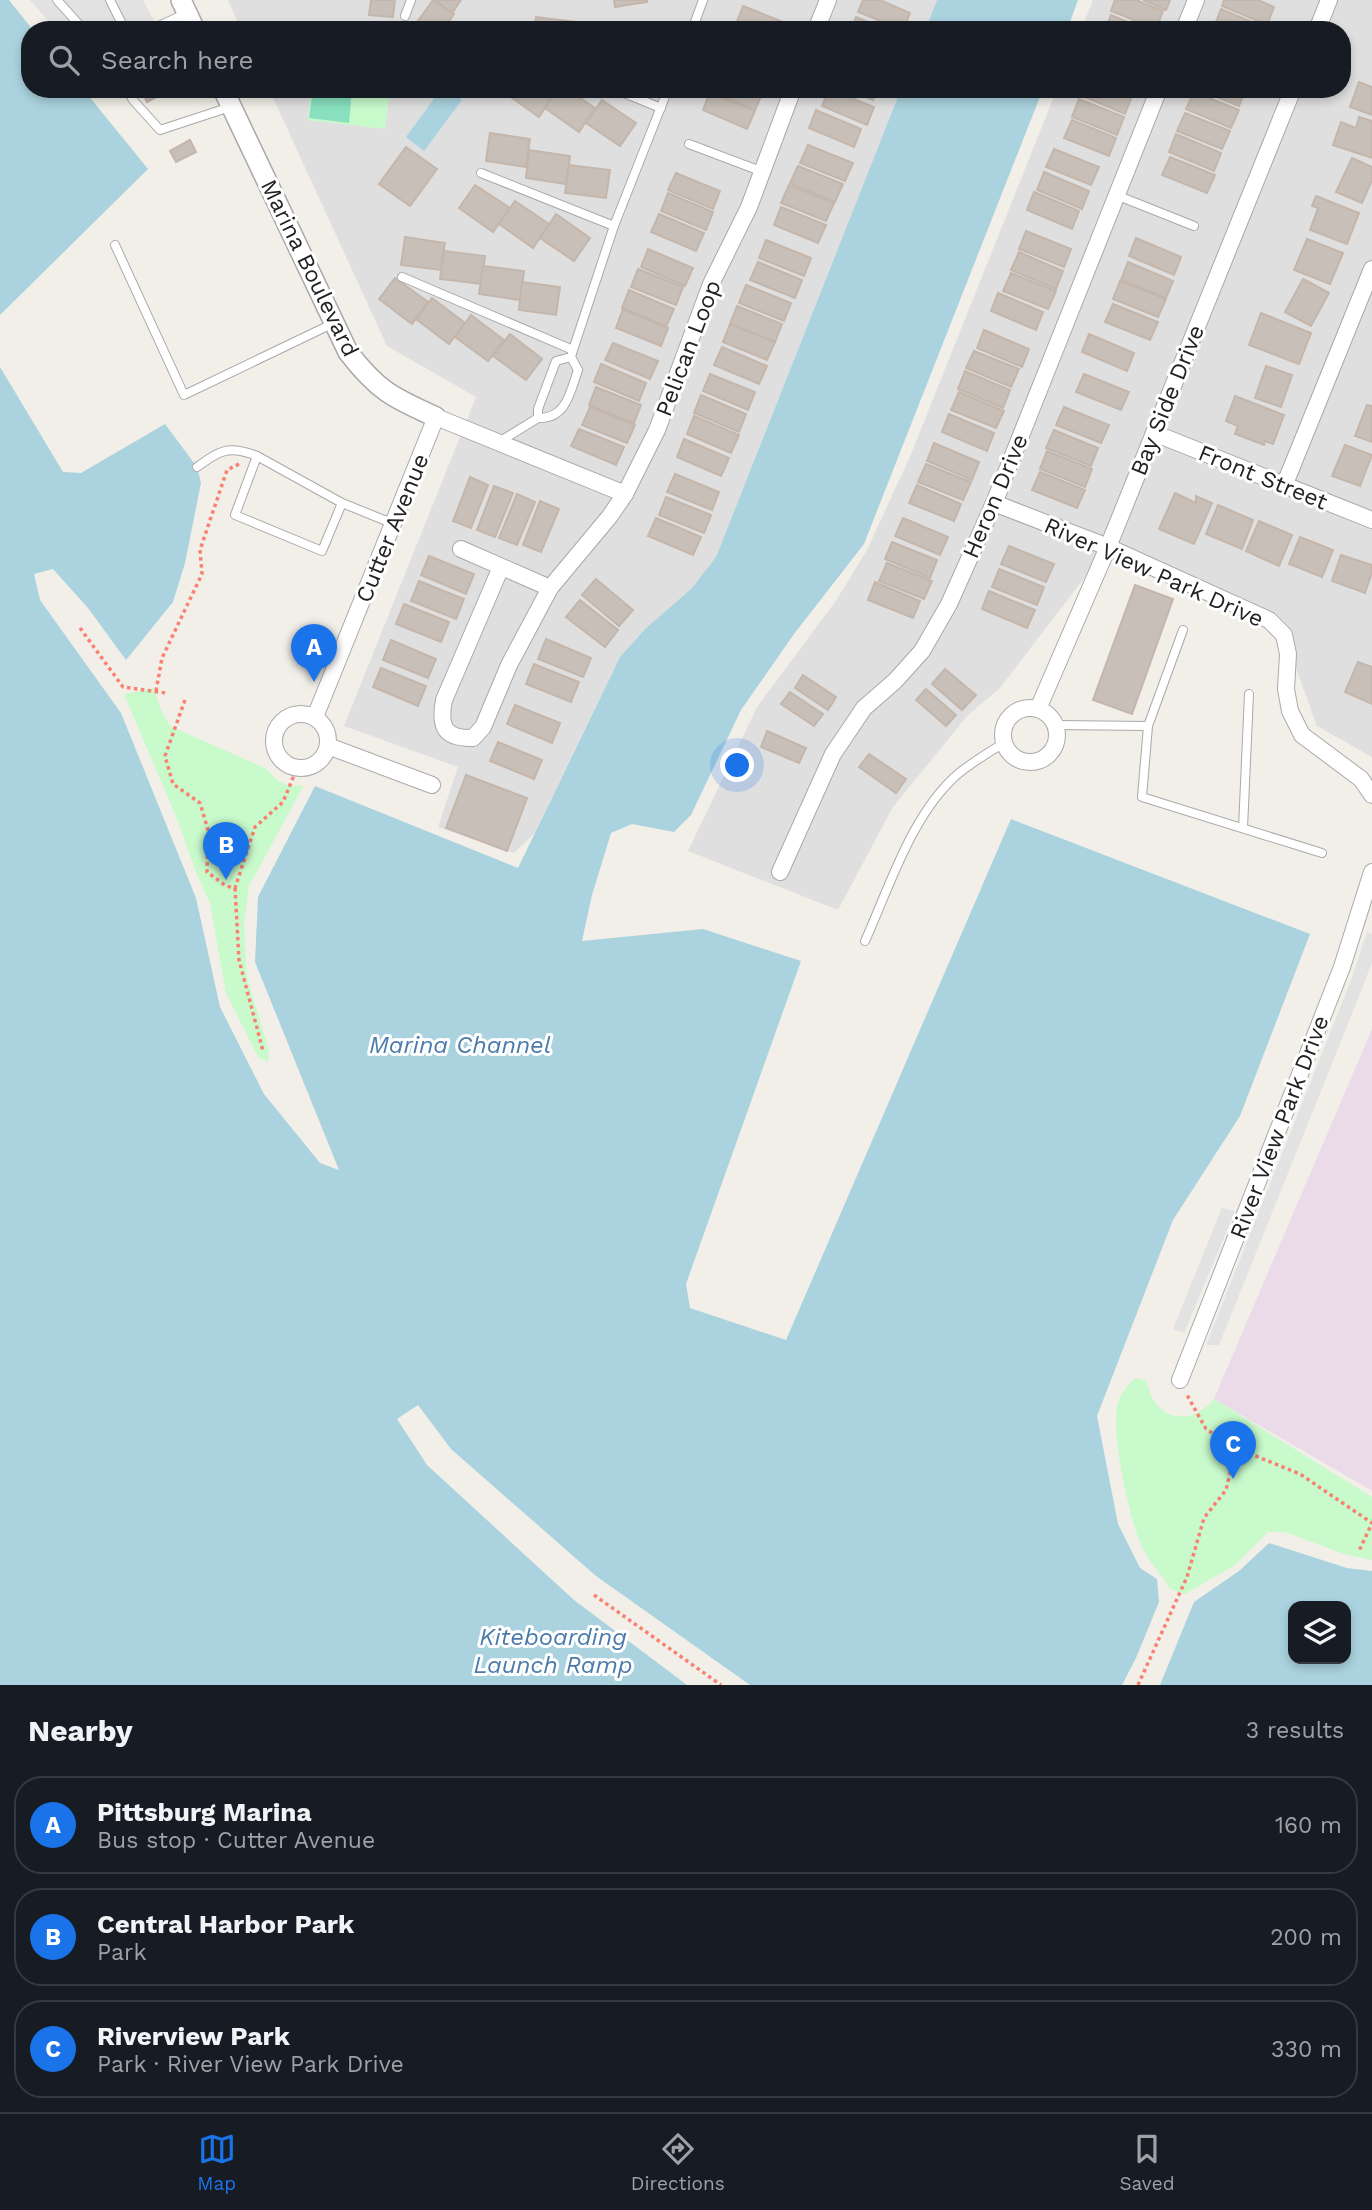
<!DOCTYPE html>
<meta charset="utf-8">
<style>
:root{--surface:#171b24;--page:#20242c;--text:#f1f3f6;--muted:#9ea1a6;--line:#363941;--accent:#1a73e8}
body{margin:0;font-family:"Work Sans",sans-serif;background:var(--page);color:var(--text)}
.controls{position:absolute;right:21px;bottom:21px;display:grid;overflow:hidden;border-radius:14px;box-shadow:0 4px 10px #0003}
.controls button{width:63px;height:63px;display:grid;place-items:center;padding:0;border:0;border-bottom:2px solid var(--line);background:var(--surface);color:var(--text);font:35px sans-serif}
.you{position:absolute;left:738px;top:766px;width:24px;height:24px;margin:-18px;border:5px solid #fff;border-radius:50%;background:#1a73e8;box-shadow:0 0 0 10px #1a73e833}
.badge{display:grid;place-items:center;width:46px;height:46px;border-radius:50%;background:var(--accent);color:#fff;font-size:23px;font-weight:700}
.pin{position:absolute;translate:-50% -58px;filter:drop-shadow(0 2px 4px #0008)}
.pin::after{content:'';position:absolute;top:37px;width:24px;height:21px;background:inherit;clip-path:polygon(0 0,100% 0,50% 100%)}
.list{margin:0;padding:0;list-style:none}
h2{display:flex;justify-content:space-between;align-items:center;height:91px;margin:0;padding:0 28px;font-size:30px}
h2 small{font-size:23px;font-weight:400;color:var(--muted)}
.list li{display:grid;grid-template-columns:46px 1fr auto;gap:21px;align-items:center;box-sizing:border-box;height:98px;margin:0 14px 14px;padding:0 14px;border:2px solid var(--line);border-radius:28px}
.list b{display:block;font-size:26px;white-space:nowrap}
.list p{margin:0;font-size:23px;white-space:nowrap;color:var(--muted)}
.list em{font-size:23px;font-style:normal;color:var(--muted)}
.icon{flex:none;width:38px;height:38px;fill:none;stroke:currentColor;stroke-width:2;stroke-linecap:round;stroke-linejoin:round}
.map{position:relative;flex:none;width:1372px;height:1685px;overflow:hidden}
.search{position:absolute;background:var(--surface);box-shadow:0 4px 10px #0003;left:21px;right:21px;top:21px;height:77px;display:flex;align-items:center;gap:18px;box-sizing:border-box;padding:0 24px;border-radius:28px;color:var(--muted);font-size:26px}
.sheet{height:427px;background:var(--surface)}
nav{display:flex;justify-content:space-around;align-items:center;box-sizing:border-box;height:98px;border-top:2px solid var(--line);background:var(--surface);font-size:19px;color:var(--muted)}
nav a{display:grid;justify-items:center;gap:4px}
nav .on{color:var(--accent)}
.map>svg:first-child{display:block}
.residential{fill:#e0dfdf}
.industrial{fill:#ebdbe8}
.park{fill:#c8facc}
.pitch{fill:#88e0be}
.parking{fill:#e2e2e2}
.water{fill:#aad3df;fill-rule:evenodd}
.building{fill:#c7bfb8;stroke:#c4b6ab;stroke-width:2}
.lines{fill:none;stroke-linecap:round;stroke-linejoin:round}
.service-casing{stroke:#a9a9a9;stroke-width:10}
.minor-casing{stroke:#a9a9a9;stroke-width:18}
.tertiary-casing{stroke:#a9a9a9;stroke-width:22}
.path{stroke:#fa8072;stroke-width:3.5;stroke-dasharray:3.5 3.5;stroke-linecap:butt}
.service{stroke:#fff;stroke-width:8}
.minor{stroke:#fff;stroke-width:16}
.tertiary{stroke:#fff;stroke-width:19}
.labels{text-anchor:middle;stroke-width:6;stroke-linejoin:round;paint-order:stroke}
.street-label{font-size:23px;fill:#222;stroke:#fff}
.water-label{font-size:24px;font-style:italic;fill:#4a7aab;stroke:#fff}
</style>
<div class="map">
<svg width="1372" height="1685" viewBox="0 0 1372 1685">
<rect width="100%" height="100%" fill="#f2efe9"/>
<g class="residential">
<path d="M228,0H937L925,30H241Z"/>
<path d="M1093,0H1372V757L1317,726L1284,635L1108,547L1000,688L968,715L893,807L838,910L688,851L757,707L835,602L867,550L912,452L1057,89H1342V30H1081Z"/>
<path d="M269,89H901L716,557L691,589L645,629L620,657L534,834L514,853L438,827L458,767L344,726L476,397L387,346Z"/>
</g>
<path class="industrial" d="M1372,1029V1491L1214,1399Z"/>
<g class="park">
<path d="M311,89H390L385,129L308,120Z"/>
<path d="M154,688L160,708L170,726L267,769C276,782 287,788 304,785L249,886L244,923L247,977L269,1051L268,1062L258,1057L226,993L210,903L197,875L179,824L124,694Z"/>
<path d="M1135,1378L1147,1381C1153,1419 1189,1429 1214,1399L1372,1497V1560L1344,1554L1285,1532H1268L1235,1565L1185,1594L1170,1589C1162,1574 1150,1564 1143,1549C1130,1523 1108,1425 1119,1400C1122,1392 1129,1384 1135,1378Z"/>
</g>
<path class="pitch" d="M313,89H352L349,123L309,118Z"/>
<g class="parking">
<path d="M30,0H143L159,30H56Z"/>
<path d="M1367,932L1372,934V962L1365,981L1219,1345H1206L1352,978Z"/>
<path d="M1222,1208L1235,1211L1184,1333L1173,1329Z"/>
</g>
<g class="water">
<path d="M0,0H9L33,30H30V89H83L148,169L0,315Z"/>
<path d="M937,0H1078L1067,30H925Z"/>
<path d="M441,89H449L462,100L424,151L406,137Z"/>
<path d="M901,89H1043L864,544L794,634L741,710L691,815L674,832L632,824L611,833L592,895L582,941L703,929L801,961L686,1284L690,1308L786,1340L1011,819L1310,934L1240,1116L1173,1220L1097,1416L1118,1524L1140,1568L1157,1579L1159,1602L1136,1658L1122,1685H750L596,1576L451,1449L418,1405L397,1419L427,1465L574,1600L687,1685H0V367L63,472L81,473L165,424L197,467L201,483L185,563L173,602L126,660L88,608L53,569L34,574L40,600L121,713L196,898L220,1007L264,1094L320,1163L339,1170L255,962L258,897L315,786L518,868L620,657L645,629L691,589L716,557Z"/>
<path d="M1269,1543L1347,1568L1372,1571V1685H1160L1194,1602L1239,1571ZM1293,1606H1346V1659H1293Z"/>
</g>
<g class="building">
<path d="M371,0H395L393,17L369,15Z"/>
<path d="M433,0L454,14L443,30H422L415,25Z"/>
<path d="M434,0H461L452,13Z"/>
<path d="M614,0H647V2L615,7Z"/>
<path d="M863,0H880L910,13L903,30L858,12Z"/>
<path d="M1115,0H1136L1163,11L1156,29L1111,11Z"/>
<path d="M1143,0H1170L1166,10Z"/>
<path d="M1224,0H1258L1274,7L1267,25L1222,6Z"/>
<path d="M743,6L788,24L786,30H751L736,24Z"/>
<path d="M1221,9L1266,28L1265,30H1219L1214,27Z"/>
<path d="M1111,15L1146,30H1105Z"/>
<path d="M536,17L577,22L576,30H534Z"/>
<path d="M856,17L887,30H851Z"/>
<path d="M1359,82L1372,87V115L1350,107Z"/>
<path d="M141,89H160L162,94L147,102Z"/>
<path d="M508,89H550L555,93L539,117L505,93Z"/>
<path d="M558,89H567L595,108L579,132L545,108Z"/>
<path d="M712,89H757L763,92L755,110L711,91Z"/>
<path d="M829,89L874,107L867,125L822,106Z"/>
<path d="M847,89H878L873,100Z"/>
<path d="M1082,89H1116L1132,96L1125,114L1080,95Z"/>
<path d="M1197,89H1246L1239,106Z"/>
<path d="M710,92L755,111L747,129L703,110Z"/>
<path d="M1194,92L1239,110L1231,128L1186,109Z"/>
<path d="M1079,99L1124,117L1117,135L1072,117Z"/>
<path d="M602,100L636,123L620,146L586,123Z"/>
<path d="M816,110L861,129L854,147L809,128Z"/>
<path d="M1185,113L1230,131L1222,149L1177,131Z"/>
<path d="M1359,117L1372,121V158L1333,145L1341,122L1356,128Z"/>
<path d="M1072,120L1116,138L1109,156L1064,138Z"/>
<path d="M490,133L530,139L526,167L486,161Z"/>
<path d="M1176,134L1221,153L1214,171L1169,152Z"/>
<path d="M190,140L196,152L176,162L170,151Z"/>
<path d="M808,145L853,163L845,181L800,163Z"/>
<path d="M406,147L437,169L410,206L379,184Z"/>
<path d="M1054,149L1099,167L1091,185L1046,167Z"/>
<path d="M529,150L570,156L566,184L526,178Z"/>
<path d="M1170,157L1215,175L1207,193L1162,175Z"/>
<path d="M1352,158L1372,167V180L1362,203L1336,192Z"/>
<path d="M569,165L610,170L606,198L565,193Z"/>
<path d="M798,166L843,184L835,202L790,183Z"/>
<path d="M1044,172L1089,191L1082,209L1037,190Z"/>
<path d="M676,173L720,191L713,209L668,190Z"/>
<path d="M475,185L510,208L493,232L459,208Z"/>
<path d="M789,185L834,203L826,221L781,203Z"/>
<path d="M1034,192L1079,211L1072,229L1027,210Z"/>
<path d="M668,193L713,212L706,230L661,211Z"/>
<path d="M1316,196L1359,213L1347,244L1310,230L1318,208L1312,206Z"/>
<path d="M515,201L549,224L533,248L499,224Z"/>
<path d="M781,207L826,225L818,243L774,225Z"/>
<path d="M556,214L590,238L574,261L540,238Z"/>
<path d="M659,214L704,233L696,251L651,232Z"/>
<path d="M1026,231L1071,249L1064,267L1019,249Z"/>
<path d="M405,237L445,243L441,270L401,265Z"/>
<path d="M1136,238L1181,257L1174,275L1129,256Z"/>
<path d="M1307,239L1343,253L1330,284L1294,270Z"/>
<path d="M766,240L811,258L804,276L759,258Z"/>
<path d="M648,249L693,268L685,286L641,267Z"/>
<path d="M444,251L485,256L481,284L440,279Z"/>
<path d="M1019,252L1063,271L1056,289L1011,270Z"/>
<path d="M758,262L802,280L795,298L750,280Z"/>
<path d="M1128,262L1173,281L1166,298L1121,280Z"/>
<path d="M483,266L524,271L520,300L479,294Z"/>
<path d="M638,269L683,287L676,305L631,287Z"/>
<path d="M1011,273L1056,291L1048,309L1003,291Z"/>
<path d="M395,278L428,302L412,324L379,299Z"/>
<path d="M1303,279L1329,293L1311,326L1285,312Z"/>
<path d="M1120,281L1166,299L1158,317L1113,299Z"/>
<path d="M522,282L560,287L556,315L519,310Z"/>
<path d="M746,285L791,303L784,321L739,303Z"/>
<path d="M629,290L674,309L666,327L622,308Z"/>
<path d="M998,293L1043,312L1036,330L991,311Z"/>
<path d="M432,298L465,323L449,344L416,319Z"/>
<path d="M1113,304L1158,322L1150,340L1105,322Z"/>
<path d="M737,306L782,324L775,342L730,324Z"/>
<path d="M623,309L668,328L661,346L616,328Z"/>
<path d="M1261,313L1311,333L1299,364L1249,345Z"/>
<path d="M471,315L504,340L488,361L455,337Z"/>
<path d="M730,324L775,342L767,360L723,342Z"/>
<path d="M984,330L1029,349L1022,367L977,348Z"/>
<path d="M510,334L542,359L526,380L493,356Z"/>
<path d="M1089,334L1134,353L1127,371L1082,352Z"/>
<path d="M613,343L658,361L650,379L605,360Z"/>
<path d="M722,347L767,366L759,384L714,365Z"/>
<path d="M974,351L1019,369L1011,387L966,368Z"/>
<path d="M601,364L646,383L639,401L594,382Z"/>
<path d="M1266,366L1292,375L1281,407L1255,398Z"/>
<path d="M965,371L1010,390L1003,408L958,389Z"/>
<path d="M710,374L755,392L748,410L703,391Z"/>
<path d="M1084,374L1129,392L1121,410L1076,392Z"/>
<path d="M596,387L641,405L634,423L589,405Z"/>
<path d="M959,392L1004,411L996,428L951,410Z"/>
<path d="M701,395L746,414L739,432L694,413Z"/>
<path d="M1235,396L1284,415L1273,444L1265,441L1264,445L1235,434L1238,426L1226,421Z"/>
<path d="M1367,405L1372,406V442L1355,436Z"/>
<path d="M590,407L635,425L627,443L582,425Z"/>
<path d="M1064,407L1109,425L1101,443L1056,425Z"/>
<path d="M949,414L994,433L987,451L942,432Z"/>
<path d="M694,416L739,435L731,453L687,434Z"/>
<path d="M579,429L624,447L616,465L571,446Z"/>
<path d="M1054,430L1098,448L1091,466L1046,448Z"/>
<path d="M684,439L729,458L721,476L677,457Z"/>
<path d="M934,443L979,462L972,480L927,461Z"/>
<path d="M1345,445L1372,455L1360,486L1332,476Z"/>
<path d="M1047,451L1092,469L1085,487L1040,469Z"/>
<path d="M926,464L971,482L963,500L918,482Z"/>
<path d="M1040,472L1085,490L1077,508L1032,490Z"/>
<path d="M675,474L719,492L712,510L667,492Z"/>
<path d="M470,477L488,485L471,528L453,521Z"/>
<path d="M917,485L961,504L954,521L909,503Z"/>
<path d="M494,486L513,493L495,537L477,530Z"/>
<path d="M1175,493L1196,503V496L1212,503L1194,544L1159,529Z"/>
<path d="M517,494L535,502L517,545L499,538Z"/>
<path d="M666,497L711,515L704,533L659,515Z"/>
<path d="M540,501L559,509L541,552L523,545Z"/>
<path d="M1218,505L1253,520L1242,549L1206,534Z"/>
<path d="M656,518L701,537L693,555L648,536Z"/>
<path d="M903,518L948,537L940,555L895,536Z"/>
<path d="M1259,521L1292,535L1279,566L1246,551Z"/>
<path d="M1300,537L1333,550L1322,577L1289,564Z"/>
<path d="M892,542L937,560L930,578L885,559Z"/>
<path d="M1009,546L1054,564L1046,582L1001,564Z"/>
<path d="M1341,555L1372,565V572L1365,593L1332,581Z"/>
<path d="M429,556L474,574L466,594L421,575Z"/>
<path d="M887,563L932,581L924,599L879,581Z"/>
<path d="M999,569L1044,587L1037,605L992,587Z"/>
<path d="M596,579L633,610L619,626L582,595Z"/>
<path d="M419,581L464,599L456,619L411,601Z"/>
<path d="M875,582L920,601L913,618L868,600Z"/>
<path d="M1135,585L1173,599L1132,714L1093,700Z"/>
<path d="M989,591L1035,610L1027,628L982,609Z"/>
<path d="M580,600L618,630L605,647L566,617Z"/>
<path d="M404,604L449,622L441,642L396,624Z"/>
<path d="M546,639L591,658L583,677L538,659Z"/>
<path d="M391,640L436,659L428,678L383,660Z"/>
<path d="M1358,662L1372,667V704L1345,692Z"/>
<path d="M534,664L579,682L571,702L526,684Z"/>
<path d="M381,668L426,686L418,706L373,687Z"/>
<path d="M945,669L976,695L962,710L932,684Z"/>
<path d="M803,675L836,697L828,710L795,688Z"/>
<path d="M926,689L956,715L946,726L916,700Z"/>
<path d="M790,692L823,714L814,726L781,704Z"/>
<path d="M515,705L560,723L552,743L507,724Z"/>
<path d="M767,731L806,748L799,763L761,747Z"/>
<path d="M498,742L542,760L534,779L490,761Z"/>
<path d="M869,754L906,779L896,793L859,767Z"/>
<path d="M466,775L527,798L507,851L446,828Z"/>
</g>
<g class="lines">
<g class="service-casing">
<g id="service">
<path d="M57,0L84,30"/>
<path d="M110,0L125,30"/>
<path d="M405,16L411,0"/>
<path d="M150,30L187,13"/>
<path d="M692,30L703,0"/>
<path d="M127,89L133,100L160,130L230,107"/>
<path d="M614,89L661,108"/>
<path d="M689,144L763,172"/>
<path d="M481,173L614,226"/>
<path d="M1116,195L1194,226"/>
<path d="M115,245L184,395L334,323"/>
<path d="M402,277L573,350"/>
<path d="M571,357L556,361L538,409V418C566,419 570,393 578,370L571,357L573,350L614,226L668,89"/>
<path d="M499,442L538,418"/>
<path d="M197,467C221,450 228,445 257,456"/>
<path d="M342,503L257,456L235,515L322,551L342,503L394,524"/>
<path d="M1055,725L1148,726L1142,797L1322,853"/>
<path d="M1148,726L1183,630"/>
<path d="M1243,828L1249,694"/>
<path d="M865,941C890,886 912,813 959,773C973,762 989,752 1004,743"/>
</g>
</g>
<g class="minor-casing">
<g id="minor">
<path d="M816,30L828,0"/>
<path d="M1184,30L1196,0"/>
<path d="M1317,30L1329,0"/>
<path d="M1154,433L1372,520"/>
<path d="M1284,486L1372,269"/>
<path d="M994,503L1108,547L1269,620L1284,635L1288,654L1286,689L1290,711L1302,735L1361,779L1372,795"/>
<path d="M461,549L550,588"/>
<path d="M501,567L444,700C439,726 444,739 473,738L483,727L509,665L550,588L610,516L625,494L657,430L711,284L749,207L793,89"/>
<circle cx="1030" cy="735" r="27"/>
<path d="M1038,709L1108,547L1293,89"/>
<circle cx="301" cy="741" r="27"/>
<path d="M315,717L436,417L625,494"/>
<path d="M328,746L432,785"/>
<path d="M780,872L833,754L864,708L895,681L922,651L949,604L994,503L1159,89"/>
<path d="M1180,1380L1342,967L1372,872"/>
</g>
</g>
<g class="tertiary-casing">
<g id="tertiary">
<path d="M181,0L195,30"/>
<path d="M223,89L348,352C377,390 393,398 436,417"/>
</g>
</g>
<g class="path">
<path d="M80,628L123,687L166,693"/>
<path d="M156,691L162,658L202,574L200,550L227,470L239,464"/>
<path d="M185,700L165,756L173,784L200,803L208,830L207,872L226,886L235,888L255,827L283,802L297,768"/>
<path d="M235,888L239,960L263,1051"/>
<path d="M1236,1448L1300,1474L1372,1523L1359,1551"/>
<path d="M594,1595L721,1685"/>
<path d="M1138,1685L1187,1577L1204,1518L1226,1490L1236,1448L1206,1429L1187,1395"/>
</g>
<use href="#service" class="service"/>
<use href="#minor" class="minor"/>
<use href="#tertiary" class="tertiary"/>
</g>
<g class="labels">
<g class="street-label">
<text transform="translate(310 268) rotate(64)" y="8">Marina Boulevard</text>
<text transform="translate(688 348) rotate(-69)" y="8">Pelican Loop</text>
<text transform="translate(1167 400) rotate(-68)" y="8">Bay Side Drive</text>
<text transform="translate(1263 477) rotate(22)" y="8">Front Street</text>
<text transform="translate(995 496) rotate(-67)" y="8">Heron Drive</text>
<text transform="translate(392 528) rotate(-68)" y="8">Cutter Avenue</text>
<text transform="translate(1154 572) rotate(24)" y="8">River View Park Drive</text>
<text transform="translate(1279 1127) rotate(-69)" y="8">River View Park Drive</text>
</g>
<g class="water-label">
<text x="460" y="1053">Marina Channel</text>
<text x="553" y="1645">Kiteboarding<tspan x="553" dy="28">Launch Ramp</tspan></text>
</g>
</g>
</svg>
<div class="controls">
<button><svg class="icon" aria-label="layers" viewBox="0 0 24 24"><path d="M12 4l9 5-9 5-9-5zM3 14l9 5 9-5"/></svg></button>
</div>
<div class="you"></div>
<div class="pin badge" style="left:314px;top:682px">A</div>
<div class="pin badge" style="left:226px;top:880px">B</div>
<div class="pin badge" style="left:1233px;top:1479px">C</div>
<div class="search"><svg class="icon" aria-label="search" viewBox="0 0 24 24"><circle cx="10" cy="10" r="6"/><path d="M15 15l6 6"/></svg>Search here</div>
</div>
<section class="sheet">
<h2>Nearby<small>3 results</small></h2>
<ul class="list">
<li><span class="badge">A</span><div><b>Pittsburg Marina</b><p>Bus stop · Cutter Avenue</p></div><em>160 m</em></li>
<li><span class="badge">B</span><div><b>Central Harbor Park</b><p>Park</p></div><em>200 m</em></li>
<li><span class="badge">C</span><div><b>Riverview Park</b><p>Park · River View Park Drive</p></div><em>330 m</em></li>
</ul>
</section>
<nav>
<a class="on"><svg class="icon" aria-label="map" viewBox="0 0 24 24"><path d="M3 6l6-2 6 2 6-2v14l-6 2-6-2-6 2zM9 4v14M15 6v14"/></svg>Map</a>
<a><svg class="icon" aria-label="directions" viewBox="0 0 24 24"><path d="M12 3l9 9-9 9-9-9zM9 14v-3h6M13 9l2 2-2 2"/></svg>Directions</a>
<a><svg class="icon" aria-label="saved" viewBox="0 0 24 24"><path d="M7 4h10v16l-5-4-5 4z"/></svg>Saved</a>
</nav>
